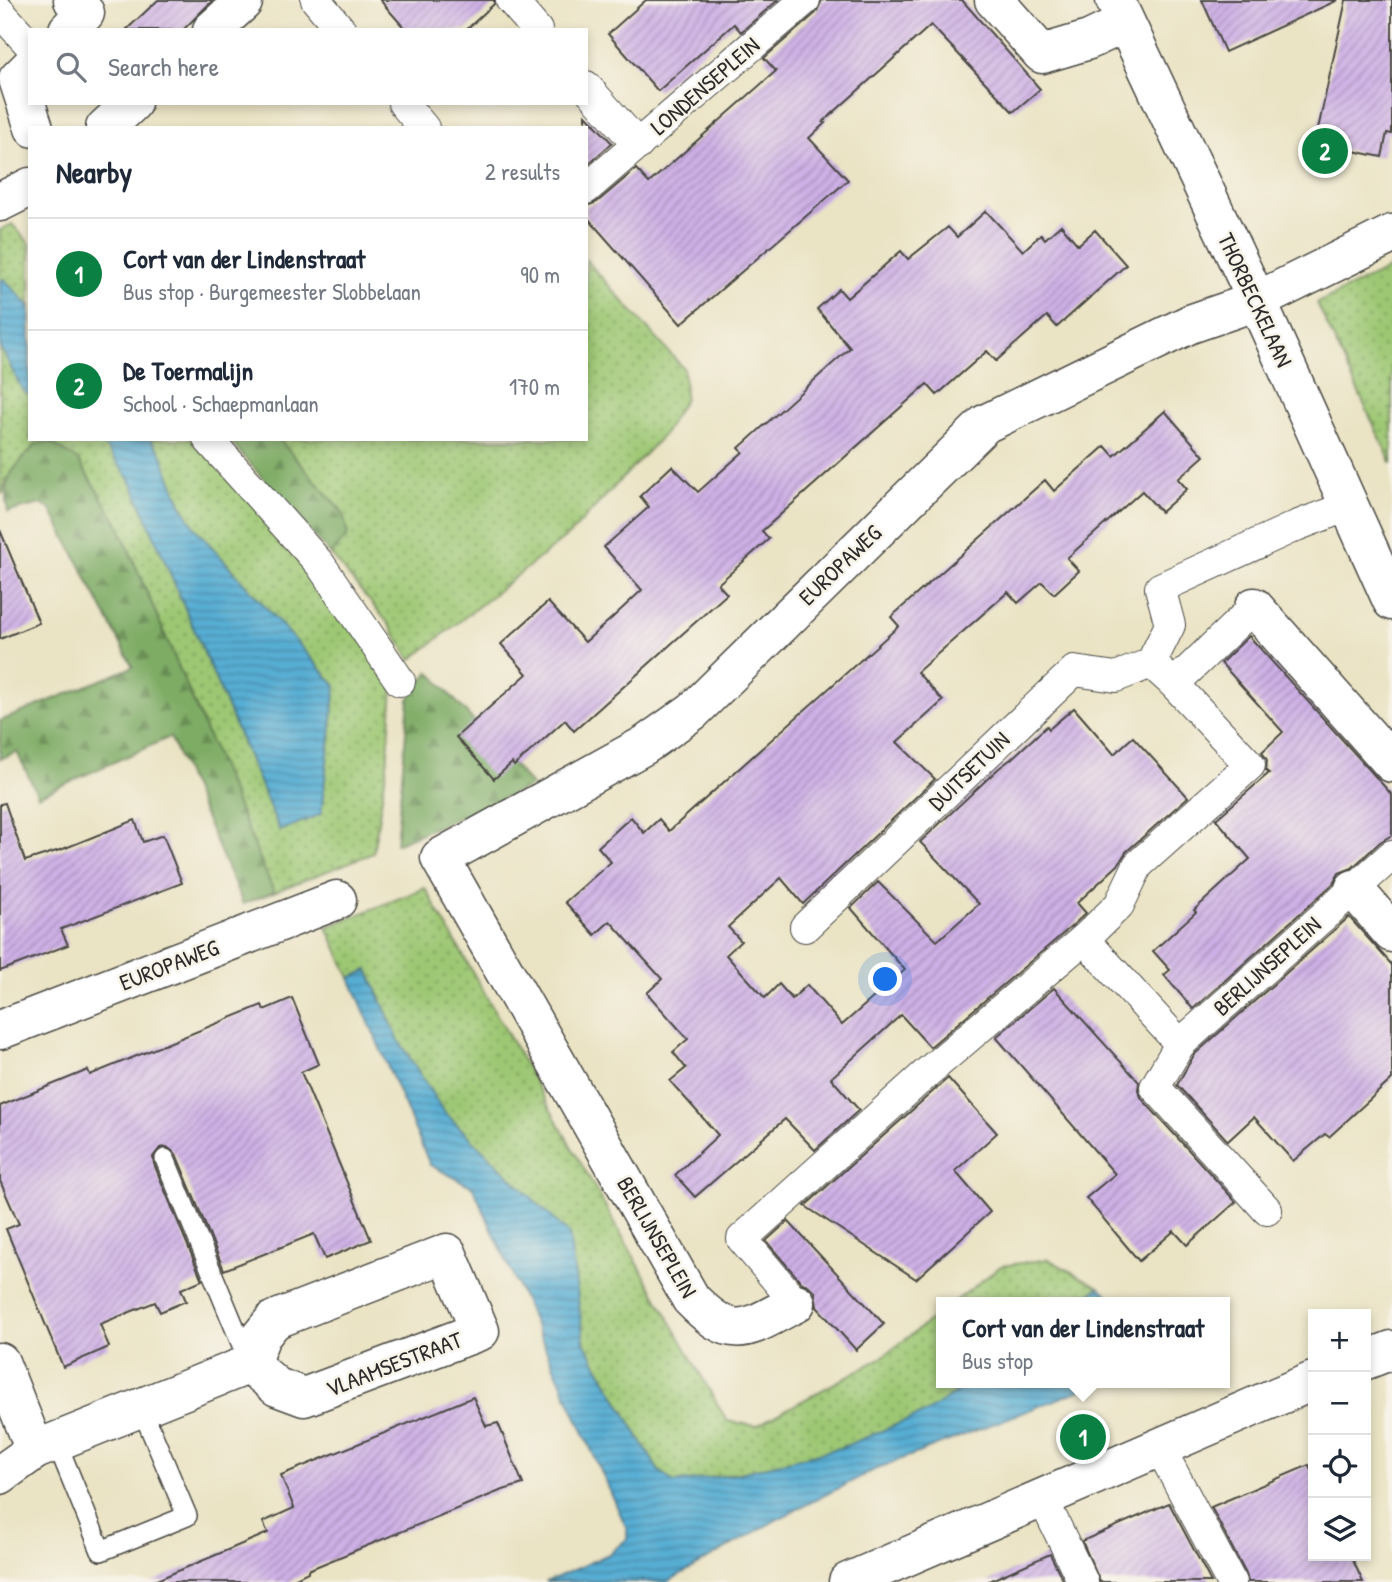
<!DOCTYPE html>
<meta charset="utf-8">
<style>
:root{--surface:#fff;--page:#f6f6f7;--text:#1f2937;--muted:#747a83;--line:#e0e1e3;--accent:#0b8043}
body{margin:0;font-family:"Patrick Hand",sans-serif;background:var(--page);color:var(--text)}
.controls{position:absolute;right:21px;bottom:21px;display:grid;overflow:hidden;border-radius:0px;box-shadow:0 4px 10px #0003}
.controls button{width:63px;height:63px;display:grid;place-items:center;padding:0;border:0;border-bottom:2px solid var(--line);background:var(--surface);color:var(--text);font:35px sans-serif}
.you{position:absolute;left:886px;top:980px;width:24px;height:24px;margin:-18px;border:5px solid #fff;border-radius:50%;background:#1a73e8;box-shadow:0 0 0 10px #1a73e833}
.badge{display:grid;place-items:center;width:46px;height:46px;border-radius:50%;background:var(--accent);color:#fff;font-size:23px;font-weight:700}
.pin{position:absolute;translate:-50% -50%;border:4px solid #fff;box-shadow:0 2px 7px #0006}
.popup{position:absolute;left:936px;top:1297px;width:294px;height:91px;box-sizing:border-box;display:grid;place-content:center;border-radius:0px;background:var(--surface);filter:drop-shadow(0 2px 5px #0005);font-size:23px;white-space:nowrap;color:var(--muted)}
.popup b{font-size:26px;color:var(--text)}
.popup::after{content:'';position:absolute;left:50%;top:100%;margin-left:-14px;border:14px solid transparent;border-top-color:var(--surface)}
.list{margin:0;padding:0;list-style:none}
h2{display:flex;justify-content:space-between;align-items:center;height:91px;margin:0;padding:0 28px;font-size:30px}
h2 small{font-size:23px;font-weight:400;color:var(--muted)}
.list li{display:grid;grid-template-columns:46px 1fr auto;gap:21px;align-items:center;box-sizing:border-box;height:112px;padding:0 28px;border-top:2px solid var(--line)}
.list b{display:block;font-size:26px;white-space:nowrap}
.list p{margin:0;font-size:23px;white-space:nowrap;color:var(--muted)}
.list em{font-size:23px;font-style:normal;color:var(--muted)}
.icon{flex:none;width:38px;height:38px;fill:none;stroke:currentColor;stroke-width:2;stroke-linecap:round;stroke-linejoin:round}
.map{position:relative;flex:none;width:1392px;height:1582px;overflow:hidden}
.search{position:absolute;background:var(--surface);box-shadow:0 4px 10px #0003;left:28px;top:28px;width:560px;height:77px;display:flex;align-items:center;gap:18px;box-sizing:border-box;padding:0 24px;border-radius:0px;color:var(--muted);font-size:26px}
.panel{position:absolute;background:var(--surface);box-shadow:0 4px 10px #0003;left:28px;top:126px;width:560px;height:315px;border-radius:0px}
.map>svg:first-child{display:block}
.grass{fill:url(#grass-dots);stroke:#64794f;stroke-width:2}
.forest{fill:url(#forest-firs);stroke:#546c48;stroke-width:2}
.water{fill:url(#water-rules);stroke:#416c7f;stroke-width:2}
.building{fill:url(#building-hatch)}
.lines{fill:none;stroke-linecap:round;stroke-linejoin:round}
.service-casing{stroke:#484742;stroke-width:22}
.pedestrian-casing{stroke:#484742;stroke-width:32}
.minor-casing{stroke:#484742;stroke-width:41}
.tertiary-casing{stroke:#484742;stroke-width:41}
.service{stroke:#fff;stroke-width:19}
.pedestrian{stroke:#fff;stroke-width:30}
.minor{stroke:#fff;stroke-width:38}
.tertiary{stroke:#fff;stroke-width:38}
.labels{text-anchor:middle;stroke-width:5;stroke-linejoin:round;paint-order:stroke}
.street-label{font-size:23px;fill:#2b2b2b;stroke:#f7f3e8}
</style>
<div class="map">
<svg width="1392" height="1582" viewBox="0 0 1392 1582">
<defs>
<pattern id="grass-dots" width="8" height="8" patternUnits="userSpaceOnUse" patternTransform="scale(1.75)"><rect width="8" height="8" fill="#9dc773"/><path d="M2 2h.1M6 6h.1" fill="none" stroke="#80a25f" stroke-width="1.8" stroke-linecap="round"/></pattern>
<pattern id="forest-firs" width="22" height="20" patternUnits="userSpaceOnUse" patternTransform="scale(1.75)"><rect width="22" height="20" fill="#7eac65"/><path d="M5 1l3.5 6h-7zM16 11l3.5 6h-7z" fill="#678c53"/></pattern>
<pattern id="water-rules" width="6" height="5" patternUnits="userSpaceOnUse" patternTransform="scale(1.75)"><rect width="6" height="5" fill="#57add3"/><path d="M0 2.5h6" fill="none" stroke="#488dab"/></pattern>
<pattern id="building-hatch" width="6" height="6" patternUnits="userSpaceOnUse" patternTransform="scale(1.75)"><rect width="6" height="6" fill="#ceb0e6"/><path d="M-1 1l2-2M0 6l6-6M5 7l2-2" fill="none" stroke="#a78fbb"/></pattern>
</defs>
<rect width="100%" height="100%" fill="#f7f3e8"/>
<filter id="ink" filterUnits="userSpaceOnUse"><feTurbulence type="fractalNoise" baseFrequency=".0143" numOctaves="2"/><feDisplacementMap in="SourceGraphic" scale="14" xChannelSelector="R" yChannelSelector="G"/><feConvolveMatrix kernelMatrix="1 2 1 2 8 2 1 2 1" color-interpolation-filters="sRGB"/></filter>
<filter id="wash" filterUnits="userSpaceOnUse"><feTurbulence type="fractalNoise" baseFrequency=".00686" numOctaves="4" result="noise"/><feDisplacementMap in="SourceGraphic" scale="28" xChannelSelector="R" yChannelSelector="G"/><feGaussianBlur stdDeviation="1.57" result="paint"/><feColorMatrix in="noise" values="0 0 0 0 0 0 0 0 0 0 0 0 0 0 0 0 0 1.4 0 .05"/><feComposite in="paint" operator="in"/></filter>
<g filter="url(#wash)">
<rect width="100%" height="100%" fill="#eae3c4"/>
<g class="grass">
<path d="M12,224L30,244V307L4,279L0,281V230Z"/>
<path d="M586,260L684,369L685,398L665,433L571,533L411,660L388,623L331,555L343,513L279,439H586Z"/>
<path d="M1392,267V464L1317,303Z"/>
<path d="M0,346L23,391L30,395V439H99L130,479L280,831L336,686L195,528L181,504L160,451L150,439H201L394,675L387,766L373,853L274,892L118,524L78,460L50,442L6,479L3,493H0Z"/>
<path d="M425,888L727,1421L756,1426L881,1358L941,1312V1383H970C956,1393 941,1405 926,1413C850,1452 758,1472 674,1483L658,1470L584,1342L569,1234L443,1111L398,1039L368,970L350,978L327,927Z"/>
<path d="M1048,1259L1099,1287L1081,1302H954L1001,1266Z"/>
</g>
<g class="forest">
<path d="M228,439H279L343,513L348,535L331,555Z"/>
<path d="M50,442L78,460L118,524L274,892L243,904L170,737L38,796L17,752L0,759V721L133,667L51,510L41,504L8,512C0,475 14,470 36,444Z"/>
<path d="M429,671L532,786L396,844L409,699Z"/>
</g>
<g class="water">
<path d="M4,279L30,307V395L23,391L0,346V281Z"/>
<path d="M99,439H150L160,451L181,504L195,528L336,686L321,814L280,831L130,479Z"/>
<path d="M368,970L398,1039L443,1111L569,1234L584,1342L658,1470L674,1483L732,1475L843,1447L927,1412L970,1383H1099L876,1469L778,1519L667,1582H546L609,1554L627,1539V1529L473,1187L430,1165L350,978Z"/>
<path d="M1099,1287L1116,1302H1081Z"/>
</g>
<g id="blocks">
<g class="building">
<path d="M158,0H213L183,30H126Z"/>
<path d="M380,0H494V4L466,30H406Z"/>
<path d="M646,0H778L741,32L734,24L658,91L608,34Z"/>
<path d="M822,0H962L1040,89L1013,112L931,25L823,122L825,123L809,138L848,180L681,324L586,216V206L597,202L636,169L649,183L776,71L764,58L816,13Z"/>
<path d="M1202,0H1338L1225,52Z"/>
<path d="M1346,0H1392V134L1387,133L1382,157L1315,143Z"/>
<path d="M586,115L612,143L586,166Z"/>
<path d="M986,211L1023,251L1041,234L1045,239L1061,225L1078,245L1095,230L1126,265L1057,327L1047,316L996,361L987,351L937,395L927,384L762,531L769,539L718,584L727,594L574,731L565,720L514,766L512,763L494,779L456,737L527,674L501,644L548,602L585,642L612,618L642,590L604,547L649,507L640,496L672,466L698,492L743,452L739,448L850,348L817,309L839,289L847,298L901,251L908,259L948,227L957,237Z"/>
<path d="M1165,411L1204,456L1178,479L1187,489L1161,512L1142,491L1067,558L1079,571L1054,594L1042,582L1018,603L1008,592L917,672L943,701L897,742L935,779L803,904L781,878L728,927L741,941L726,955L765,998L779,984L792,999L807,985L842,1025L905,970L851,908L878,882L937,941L979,904L920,842L999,768L1011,759L1047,726L1049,729L1074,708L1114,754L1133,737L1188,797L1126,852L1118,865L1077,903L1086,913L1072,926L930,1047L901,1015L831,1078L859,1110L815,1150L785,1119L695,1197L675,1175L718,1135L670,1081L686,1068L673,1052L688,1039L647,993L662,979L610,921L595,935L565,902L611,862L598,847L631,817L644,833L659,819L669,831L899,626L891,617L1045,480L1054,491L1105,446L1114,456Z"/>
<path d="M0,530L39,623L0,639Z"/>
<path d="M1249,636L1392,795V835L1380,842L1352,868L1339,873L1333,884L1193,1009L1164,975L1170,970L1153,951L1196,912L1194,910L1250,859L1216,819L1269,773L1266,771L1267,760L1262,752L1283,732L1221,663Z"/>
<path d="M5,803L25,861L63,849L135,820L143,842L163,835L182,883L61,929L68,945L0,971V804Z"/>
<path d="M1349,917L1392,965V1079L1329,1137L1325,1134L1293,1161L1254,1117L1228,1141L1177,1085L1194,1055Z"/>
<path d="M1054,988L1139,1082L1138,1090L1142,1099L1236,1202L1187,1245L1174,1231L1139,1261L1086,1198L1115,1174L996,1037Z"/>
<path d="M292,998L319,1064L301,1072L371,1240L325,1259L314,1234L224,1270L176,1154L167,1147L160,1148L153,1157L154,1164L202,1280L181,1289L186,1301L160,1312L155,1302L100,1324L109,1347L63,1367L6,1229L19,1224L0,1181V1106L88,1070L90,1075L262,1005L264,1010Z"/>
<path d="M948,1078L997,1133L955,1171L990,1212L916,1279L805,1206Z"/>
<path d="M788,1221L884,1324L856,1350L817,1307L815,1292L808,1285L802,1283L766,1241Z"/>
<path d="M473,1397L486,1426L498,1423L523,1484L500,1491L308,1570V1572L288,1582H152L268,1533L263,1522L294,1508L281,1475Z"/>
<path d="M1309,1465L1313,1474V1556H1351L1363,1582H1248L1246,1574L1211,1507Z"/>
<path d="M1169,1503L1211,1582H1100L1082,1541Z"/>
<path d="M1050,1554L1064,1582H987Z"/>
</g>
</g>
</g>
<g filter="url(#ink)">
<use href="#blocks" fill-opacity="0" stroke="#484742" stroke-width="2"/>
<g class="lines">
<g class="service-casing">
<g id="service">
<path d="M165,1159L249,1362"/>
<path d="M56,1441L101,1551L187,1516L141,1407"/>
</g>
</g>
<g class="pedestrian-casing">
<g id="pedestrian">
<path d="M316,0L341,30"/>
<path d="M511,0L537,30"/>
<path d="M0,12L30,45"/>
<path d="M586,86L638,145"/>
<path d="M403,103L424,128"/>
<path d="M586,189L805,0"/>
<path d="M208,439L320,564L400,681"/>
<path d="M1151,663L1170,625L1160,588L1296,526L1348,506"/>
<path d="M805,927L1074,671L1116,677L1151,663L1174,684L1254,607"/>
<path d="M1084,939L1119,905L1138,865L1250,765L1174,684"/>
<path d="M1180,1044L1155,1087L1267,1210"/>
<path d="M796,1303L742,1239L930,1070L1084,939L1180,1044L1392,855"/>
<path d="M1159,1446L1231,1582"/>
<path d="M1042,1497L1083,1582"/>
</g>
</g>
<g class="minor-casing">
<g id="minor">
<path d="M994,0L1042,54L1089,40L1125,23"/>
<path d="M68,30L85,13L73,0"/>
<path d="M212,30L243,2"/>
<path d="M30,67L18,79L34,128"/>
<path d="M105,128L132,103"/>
<path d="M0,202L30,187"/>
<path d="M1254,607L1392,763"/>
<path d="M1354,889L1392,933"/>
<path d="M0,1030L337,900"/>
<path d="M447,1253L480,1331L304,1397L277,1387L250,1364L261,1336L274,1320Z"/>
<path d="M796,1303C747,1328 735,1344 691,1299L440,858L645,745L693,711L985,424L1190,324L1257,301L1392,234"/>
<path d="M0,1362L35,1450"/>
<path d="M0,1475L35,1450L250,1364"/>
</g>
</g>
<g class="tertiary-casing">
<g id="tertiary">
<path d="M1115,0L1257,301L1392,601"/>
<path d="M1366,1360L1392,1350"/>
<path d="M848,1582L1313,1381"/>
</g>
</g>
<use href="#service" class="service"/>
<use href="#pedestrian" class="pedestrian"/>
<use href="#minor" class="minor"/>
<use href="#tertiary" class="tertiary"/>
</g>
</g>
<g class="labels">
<g class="street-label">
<text transform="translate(705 86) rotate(-41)" y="8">LONDENSEPLEIN</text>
<text transform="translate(1255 300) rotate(65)" y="8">THORBECKELAAN</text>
<text transform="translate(840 565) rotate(-44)" y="8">EUROPAWEG</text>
<text transform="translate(969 771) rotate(-44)" y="8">DUITSETUIN</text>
<text transform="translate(169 965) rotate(-21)" y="8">EUROPAWEG</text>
<text transform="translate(1267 966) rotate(-42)" y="8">BERLIJNSEPLEIN</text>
<text transform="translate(657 1237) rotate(60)" y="8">BERLIJNSEPLEIN</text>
<text transform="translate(394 1364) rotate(-21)" y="8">VLAAMSESTRAAT</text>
</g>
</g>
</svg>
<div class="controls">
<button>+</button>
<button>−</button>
<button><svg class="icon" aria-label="locate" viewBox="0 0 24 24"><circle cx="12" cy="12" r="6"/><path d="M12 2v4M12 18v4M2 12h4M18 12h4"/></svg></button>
<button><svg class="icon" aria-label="layers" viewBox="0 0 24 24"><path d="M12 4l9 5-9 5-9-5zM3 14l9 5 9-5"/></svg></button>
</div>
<div class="you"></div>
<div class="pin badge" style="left:1083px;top:1437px">1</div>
<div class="popup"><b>Cort van der Lindenstraat</b>Bus stop</div>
<div class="pin badge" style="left:1325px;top:151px">2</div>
<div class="search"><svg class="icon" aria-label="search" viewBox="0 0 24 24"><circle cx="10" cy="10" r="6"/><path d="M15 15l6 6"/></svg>Search here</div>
<section class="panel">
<h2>Nearby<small>2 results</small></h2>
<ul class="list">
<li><span class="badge">1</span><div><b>Cort van der Lindenstraat</b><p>Bus stop · Burgemeester Slobbelaan</p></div><em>90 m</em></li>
<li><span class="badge">2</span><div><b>De Toermalijn</b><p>School · Schaepmanlaan</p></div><em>170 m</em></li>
</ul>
</section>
</div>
